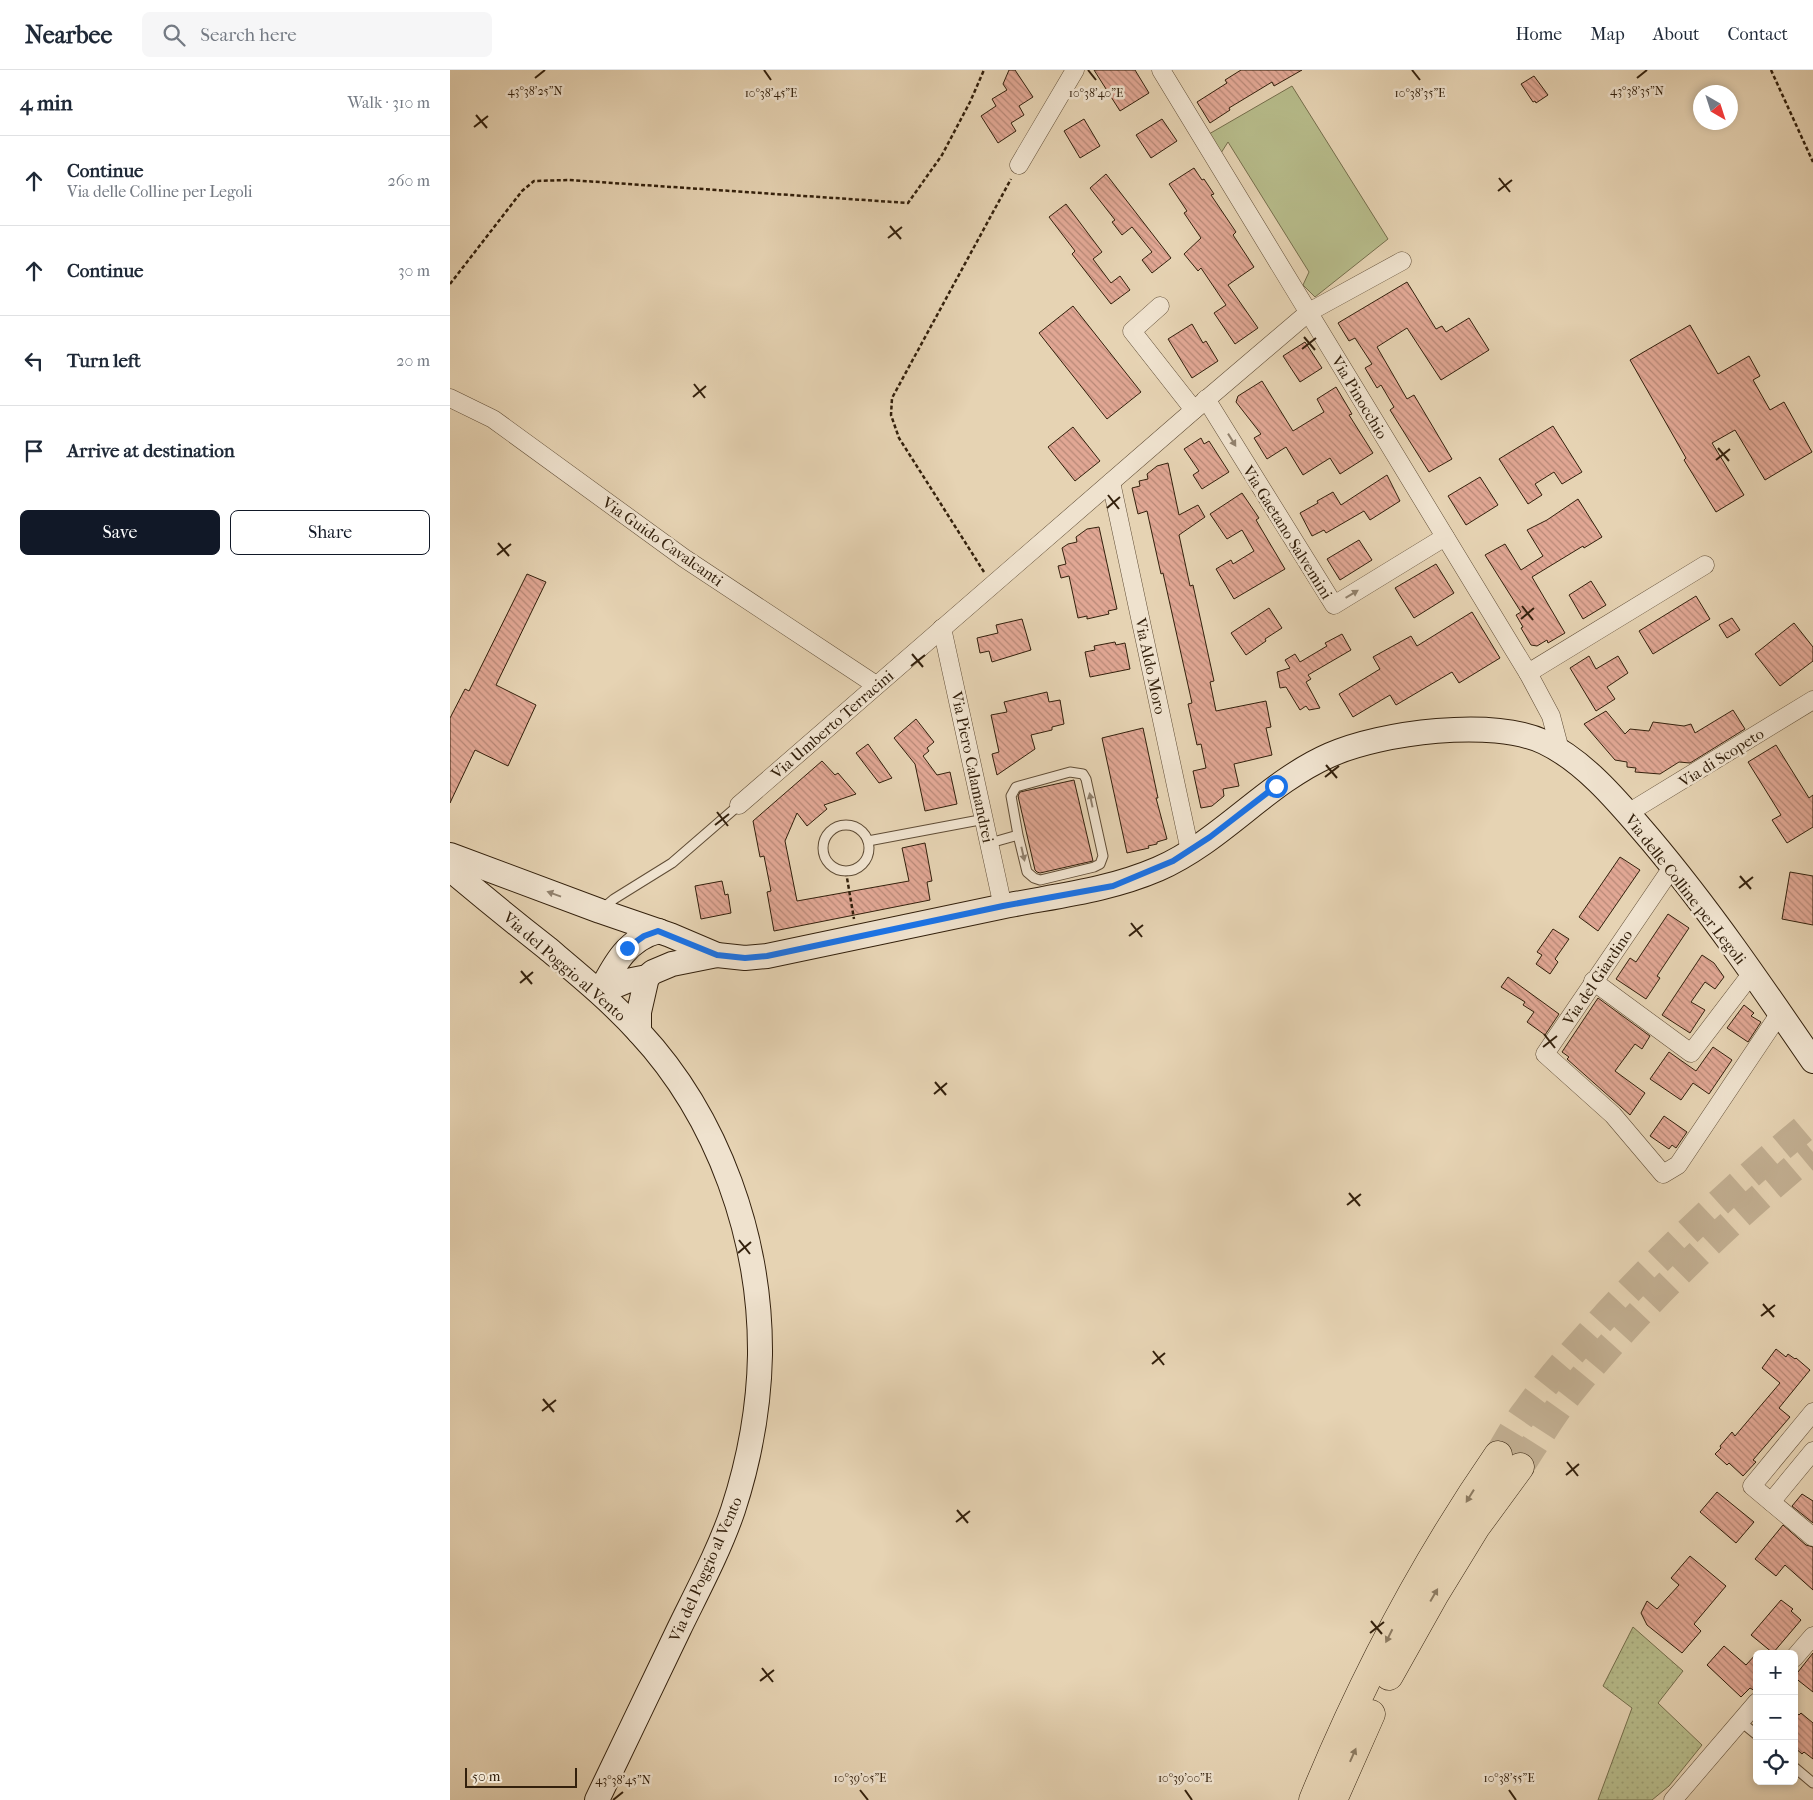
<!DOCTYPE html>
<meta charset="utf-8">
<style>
:root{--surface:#fff;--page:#f6f6f7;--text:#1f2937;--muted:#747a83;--line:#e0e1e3;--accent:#111827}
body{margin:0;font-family:"IM FELL French Canon",serif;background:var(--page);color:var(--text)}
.controls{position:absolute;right:15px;bottom:15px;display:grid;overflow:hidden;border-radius:8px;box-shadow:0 2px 8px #0003}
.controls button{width:45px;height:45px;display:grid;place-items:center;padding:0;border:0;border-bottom:1px solid var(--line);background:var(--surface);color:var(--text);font:25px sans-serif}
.compass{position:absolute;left:1243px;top:15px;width:45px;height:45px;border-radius:50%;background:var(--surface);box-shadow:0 2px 8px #0003;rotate:141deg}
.scale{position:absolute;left:15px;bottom:12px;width:112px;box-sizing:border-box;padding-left:5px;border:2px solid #33200c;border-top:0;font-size:14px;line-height:18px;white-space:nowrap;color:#33200c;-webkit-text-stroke:4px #efe2ce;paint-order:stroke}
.stop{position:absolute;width:15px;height:15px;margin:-11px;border:4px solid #1a73e8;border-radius:50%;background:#fff}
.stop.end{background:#1a73e8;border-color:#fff;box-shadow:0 1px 5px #0008}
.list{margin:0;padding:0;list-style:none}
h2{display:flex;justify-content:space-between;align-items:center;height:65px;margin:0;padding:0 20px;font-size:21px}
h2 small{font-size:16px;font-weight:400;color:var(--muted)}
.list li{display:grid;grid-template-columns:32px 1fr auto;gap:15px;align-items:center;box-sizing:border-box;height:90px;padding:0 20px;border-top:1px solid var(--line)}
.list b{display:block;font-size:19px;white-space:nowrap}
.list p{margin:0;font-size:16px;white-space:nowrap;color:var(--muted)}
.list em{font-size:16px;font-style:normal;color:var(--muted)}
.actions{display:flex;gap:10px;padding:15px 20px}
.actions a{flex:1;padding:11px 0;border:1px solid var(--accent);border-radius:8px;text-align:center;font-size:18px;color:var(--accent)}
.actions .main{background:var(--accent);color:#fff}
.icon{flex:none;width:28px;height:28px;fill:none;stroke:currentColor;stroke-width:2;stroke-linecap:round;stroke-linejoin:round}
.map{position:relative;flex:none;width:1363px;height:1730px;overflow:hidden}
header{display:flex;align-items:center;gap:30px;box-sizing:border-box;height:70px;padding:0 25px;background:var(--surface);border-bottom:1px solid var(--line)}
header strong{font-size:24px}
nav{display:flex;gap:28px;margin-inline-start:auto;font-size:18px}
.search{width:350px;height:45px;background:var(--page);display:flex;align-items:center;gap:12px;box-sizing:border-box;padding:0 18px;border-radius:8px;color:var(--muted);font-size:19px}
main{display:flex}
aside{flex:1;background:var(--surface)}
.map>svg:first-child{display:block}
.grass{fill:url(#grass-dots);stroke:#756e4c}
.park{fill:#b7bc8b;stroke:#756e4c}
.building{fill:url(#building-back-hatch);stroke:#33200c}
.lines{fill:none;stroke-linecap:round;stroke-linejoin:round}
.highway-tunnel{stroke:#c2af92;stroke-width:28;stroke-dasharray:28 14;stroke-linecap:butt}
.lane-casing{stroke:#604d36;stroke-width:11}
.street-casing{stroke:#604d36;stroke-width:19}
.secondary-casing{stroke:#33200c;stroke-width:26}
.highway-casing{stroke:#33200c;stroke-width:29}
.path{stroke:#33200c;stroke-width:2.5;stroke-dasharray:4 2.5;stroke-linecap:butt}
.lane{stroke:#efe2ce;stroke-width:9}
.street{stroke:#efe2ce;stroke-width:18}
.secondary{stroke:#efe2ce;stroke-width:24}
.highway{stroke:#e6d3b3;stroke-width:28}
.oneway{fill:#91816d}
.oneway2{fill:#8c7a60}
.route{stroke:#1a73e8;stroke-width:6}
.ticks{fill:none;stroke:#33200c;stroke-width:2}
.labels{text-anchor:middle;stroke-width:5;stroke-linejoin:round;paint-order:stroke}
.street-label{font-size:16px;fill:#33200c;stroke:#efe2ce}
.ticks-label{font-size:12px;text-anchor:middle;fill:#33200c;stroke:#efe2ce;stroke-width:5;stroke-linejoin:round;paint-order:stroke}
</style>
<header>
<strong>Nearbee</strong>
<div class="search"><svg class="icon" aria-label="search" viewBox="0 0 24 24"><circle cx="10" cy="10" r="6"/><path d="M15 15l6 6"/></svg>Search here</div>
<nav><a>Home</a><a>Map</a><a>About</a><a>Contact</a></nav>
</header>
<main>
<aside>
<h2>4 min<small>Walk · 310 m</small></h2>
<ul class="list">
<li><svg class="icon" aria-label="ahead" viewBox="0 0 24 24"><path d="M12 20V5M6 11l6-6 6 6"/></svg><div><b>Continue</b><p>Via delle Colline per Legoli</p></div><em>260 m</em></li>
<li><svg class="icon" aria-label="ahead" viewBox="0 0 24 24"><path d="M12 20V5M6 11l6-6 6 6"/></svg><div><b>Continue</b></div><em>30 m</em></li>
<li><svg class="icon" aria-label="left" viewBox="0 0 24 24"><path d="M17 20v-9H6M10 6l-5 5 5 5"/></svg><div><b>Turn left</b></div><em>20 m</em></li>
<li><svg class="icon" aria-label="arrive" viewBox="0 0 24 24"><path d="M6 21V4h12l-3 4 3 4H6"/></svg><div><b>Arrive at destination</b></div></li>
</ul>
<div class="actions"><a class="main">Save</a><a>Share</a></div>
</aside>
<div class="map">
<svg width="1363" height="1730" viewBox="0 0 1363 1730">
<defs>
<pattern id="grass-dots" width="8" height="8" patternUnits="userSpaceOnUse" patternTransform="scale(1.25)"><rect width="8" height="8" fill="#b7bc8b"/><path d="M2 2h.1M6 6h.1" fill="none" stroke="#9ea177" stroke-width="1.8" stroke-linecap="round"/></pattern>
<pattern id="building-back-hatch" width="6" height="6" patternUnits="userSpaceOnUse" patternTransform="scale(1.25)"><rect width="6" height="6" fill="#e1a794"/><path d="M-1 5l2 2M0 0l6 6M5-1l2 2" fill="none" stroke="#b78877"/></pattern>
</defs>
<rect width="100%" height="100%" fill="#e6d3b3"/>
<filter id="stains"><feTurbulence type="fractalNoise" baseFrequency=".004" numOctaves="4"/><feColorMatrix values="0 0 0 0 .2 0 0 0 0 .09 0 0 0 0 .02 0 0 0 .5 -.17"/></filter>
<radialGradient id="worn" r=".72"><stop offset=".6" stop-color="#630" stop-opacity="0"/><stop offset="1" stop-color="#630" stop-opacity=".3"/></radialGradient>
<path class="grass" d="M1183,1557L1233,1601L1208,1633L1252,1675L1219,1716L1202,1730H1148L1182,1638L1153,1616Z"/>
<path class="park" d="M842,16L938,169L865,227L853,215L859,202L778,72L771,83L759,64Z"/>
<g class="building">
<path d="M559,0H565L583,27L569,36L574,45L561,53L566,61L548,73L531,46L546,36L542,29L557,20L553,14Z"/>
<path d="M644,0H685L699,23L670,41Z"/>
<path d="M791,0H852L824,16L822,12L779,38L780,40L760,53L747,32L777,13L775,10Z"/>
<path d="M1084,6L1098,25L1086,33L1085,31L1083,32L1071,14Z"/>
<path d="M634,49L650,76L630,88L614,61Z"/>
<path d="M712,49L727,71L701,88L686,65Z"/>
<path d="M744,98L752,110L754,109L764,124L761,125L786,162L783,165L804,197L778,215L808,258L785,274L764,243L776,235L751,198L748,201L734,184L751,168L734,143L737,141L719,114Z"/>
<path d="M656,104L721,188L702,203L692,190L702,182L682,157L672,165L662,152L665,150L640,118Z"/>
<path d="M616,134L652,182L643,189L661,213L670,206L680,220L661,234L622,184L625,181L599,147Z"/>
<path d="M957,212L986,259L992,256L996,262L1019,248L1039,280L991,310L957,258L927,277L957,329L964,325L1002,389L979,402L940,340L944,337L931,315L927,318L915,298L922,294L905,268L899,271L888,253Z"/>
<path d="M623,236L691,322L657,349L589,263Z"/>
<path d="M742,254L753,273L756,271L768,291L742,308L718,269Z"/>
<path d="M1240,255L1268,304L1299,286L1310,306L1303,310L1320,340L1334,332L1362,382L1315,410L1285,360L1262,373L1294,425L1266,442L1234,390L1236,388L1180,290Z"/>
<path d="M855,272L872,298L850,312L833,286Z"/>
<path d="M812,311L843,361L874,342L867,329L886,317L902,344L899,345L923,383L890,404L880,388L853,405L836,377L817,389L804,368L811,364L786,332L788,326Z"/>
<path d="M1103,356L1132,402L1112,414L1104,402L1085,414L1092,425L1078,434L1049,389Z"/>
<path d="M623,357L650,391L625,411L598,377Z"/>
<path d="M751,368L754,374L759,371L779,402L752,419L743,405L749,401L734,379Z"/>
<path d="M718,393L729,445L748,435L755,447L729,465L740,516L743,515L764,611L760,612L766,641L816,631L821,657L816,658L822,685L784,694L789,716L773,719L774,726L762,736L751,738L743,701L756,698L751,674L747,675L738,634L742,633L713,503L711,504L697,441L688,444L682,418L690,416L689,411L698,409L697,404L707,396Z"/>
<path d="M937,405L950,431L920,450L914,441L876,463L874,460L862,466L850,443L868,433L867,431L883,422L891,435Z"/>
<path d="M1030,407L1048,435L1016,455L998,426Z"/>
<path d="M792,423L809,448L806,450L835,499L784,529L766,499L781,490L783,494L804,481L792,460L777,469L760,444Z"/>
<path d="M1128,429L1152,467L1134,478L1133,476L1082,507L1115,563L1098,573L1097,570L1087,576L1081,575L1071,558L1073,557L1066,545L1071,542L1035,485L1055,474L1071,500L1093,486L1077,460L1097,450Z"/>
<path d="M649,457L667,539L658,541L659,544L637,549V546L628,548L619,506L611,508L608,496L616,494L612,478L618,474L627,472L626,467L637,459Z"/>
<path d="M909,470L922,490L890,510L877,489Z"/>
<path d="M986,494L1004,523L964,548L945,518Z"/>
<path d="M77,504L96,512L46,615L86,635L58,696L25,680L0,733V648L15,619L19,621Z"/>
<path d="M1141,511L1156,535L1133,549L1119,525Z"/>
<path d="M1246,526L1260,549L1203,584L1189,561Z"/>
<path d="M819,538L832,558L815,569L816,571L796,585L781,563Z"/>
<path d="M1022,542L1050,588L1009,613L1002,602L946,635L940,625L903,647L889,624L930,599L923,587L961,566L967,576Z"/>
<path d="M1282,548L1290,560L1277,568L1269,555Z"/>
<path d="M572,549L581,580L542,592L539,581L530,583L527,568L548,563L546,555Z"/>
<path d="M1344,553L1363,577V591L1330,616L1305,584Z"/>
<path d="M892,564L901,580L858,605L861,609L856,612L870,638L859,640L856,636L850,640L836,617L830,618L827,602L840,598L835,590L845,584L850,592L877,576L875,573Z"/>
<path d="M665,572L666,575L675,573L680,599L640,607L635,582L645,580L644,576Z"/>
<path d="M1139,586L1146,599L1168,586L1178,603L1157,617L1165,629L1146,641L1120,598Z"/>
<path d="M597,622L599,632L610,630L614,654L602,657V660L581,665L585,679L547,705L542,684L549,682L541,645L557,642L554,632Z"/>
<path d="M1283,640L1295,659L1240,693L1229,692L1210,704L1185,702L1186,698L1177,697V692L1165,690L1134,654L1156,641L1175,664L1180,659L1199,661L1203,652L1234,656L1241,654L1245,663Z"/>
<path d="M466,649L484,672L477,678L479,681L473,686L487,705L500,702L507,734L475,741L465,694L444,668Z"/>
<path d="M693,658L708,728H706L717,769L707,772V774L698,776L699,778L677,783L652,668Z"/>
<path d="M418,674L442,708L429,713L406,683Z"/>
<path d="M1326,675L1359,728L1363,725V757L1337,773L1322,750L1331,745L1298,692Z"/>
<path d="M372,691L385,705L388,703L406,724L374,735L377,739L357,756L347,743L335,771L347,831L459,811L452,778L475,773L482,811L477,812L480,830L324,861L317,822L321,821L314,786L310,787L303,751Z"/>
<path d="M624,710L643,791L590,803L587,802L585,800L568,726L570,722Z"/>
<path d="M1170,787L1190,800L1148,861L1129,847Z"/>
<path d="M1340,802L1363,806V855L1332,849Z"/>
<path d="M272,811L275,825L278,824L281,843L251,849L245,816Z"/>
<path d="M1218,844L1239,858L1207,906L1210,908L1196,929L1166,909L1180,888L1186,892Z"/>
<path d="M1103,859L1119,869L1105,889L1108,892L1100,904L1086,894L1092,885L1087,882Z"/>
<path d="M1252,885L1264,893L1274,907L1265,919L1255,912L1241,932L1255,940L1240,963L1212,945Z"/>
<path d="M1058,907L1109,944L1095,965L1077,952L1084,942L1073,935L1075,932L1051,917Z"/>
<path d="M1148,928L1200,966L1192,979L1185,974L1165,1001L1195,1023L1180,1045L1117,989L1119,987L1112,982Z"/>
<path d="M1294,935L1304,943L1301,946L1311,952L1298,972L1277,958Z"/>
<path d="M1263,977L1282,990L1259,1024L1243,1013L1231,1030L1200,1009L1219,982L1246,1001Z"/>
<path d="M1214,1046L1237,1062L1226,1078L1222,1075L1219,1079L1200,1066Z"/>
<path d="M1326,1279L1336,1287L1338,1284L1345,1289L1346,1288L1360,1300L1329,1338L1340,1347L1303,1390L1306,1392L1293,1406L1279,1393L1277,1395L1265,1384L1271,1378L1270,1376L1282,1362L1285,1366L1330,1313L1312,1298Z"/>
<path d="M1267,1422L1304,1452L1286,1473L1250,1442Z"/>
<path d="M1352,1424L1363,1431V1453L1342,1436Z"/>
<path d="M1333,1455L1356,1475L1363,1477V1520L1335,1495L1326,1506L1305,1489Z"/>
<path d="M1240,1486L1276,1516L1244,1554L1251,1561L1232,1583L1197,1555L1191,1543L1197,1531L1207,1539L1229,1515L1221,1508Z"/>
<path d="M1331,1530L1343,1539L1341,1541L1351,1550L1323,1583L1301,1565Z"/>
<path d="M1274,1576L1296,1595L1307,1583V1622L1300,1618L1291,1627L1257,1595Z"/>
<path d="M1363,1583V1622L1344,1607Z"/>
<path d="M1344,1641L1349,1645L1351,1643L1363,1653V1689L1354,1682L1352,1684L1344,1677Z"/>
</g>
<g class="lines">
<g class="highway-tunnel">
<path d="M1048,1385C1057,1371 1065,1355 1076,1341C1100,1307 1128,1276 1156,1245C1220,1176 1290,1111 1363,1051"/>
<path d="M1070,1397C1087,1371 1103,1343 1123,1319C1193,1233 1278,1152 1363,1082"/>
</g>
<g class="lane-casing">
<g id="lane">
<circle cx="396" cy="778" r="23"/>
<path d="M418,771L535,749"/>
<path d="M540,773L568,765L577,802L584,808L590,810L644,797L650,794L653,786L636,709L633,704L620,702L566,717L561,726L568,765"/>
<path d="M152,839L164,829L222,793L289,735"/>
<path d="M1291,1652L1307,1665"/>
<path d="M1344,1697L1363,1713"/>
</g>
</g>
<g class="street-casing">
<g id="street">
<path d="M711,0L1078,603L1101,646L1110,680"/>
<path d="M569,95L625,0"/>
<path d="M710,236L682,261L744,340"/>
<path d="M0,328L43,349L234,488L426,615"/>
<path d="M756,329L884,535L995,467"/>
<path d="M661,412L740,781"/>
<path d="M492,558L553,837"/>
<path d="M1078,603L1255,495"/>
<path d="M289,735L744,340L859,242L952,191"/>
<path d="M1178,743L1363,630"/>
<path d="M1223,796L1095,984L1163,1045L1213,1104L1228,1095L1330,943"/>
<path d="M1143,911L1241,983L1302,903"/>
<path d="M1363,1342L1302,1416L1363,1467"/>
<path d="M1321,1432L1363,1381"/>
<path d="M1344,1588L1363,1566"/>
<path d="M1223,1730L1307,1632"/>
</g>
</g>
<g class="secondary-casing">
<g id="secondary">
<path d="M0,785L150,841L220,865L267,885L295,888L317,886C395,869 473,853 550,837C604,826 657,821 708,799C772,771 816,713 880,685C932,662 1042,648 1094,672C1136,692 1170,734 1200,769C1259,839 1311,915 1363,991"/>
<path d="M0,799C32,826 64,852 97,878C129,905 161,931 189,962C269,1048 311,1169 310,1285C309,1337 299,1391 283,1440C269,1481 248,1520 229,1559C202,1616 174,1673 147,1730"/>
<path d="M150,922L177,911L197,907L203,902L222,894L267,885"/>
<path d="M150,922C164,895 177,869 209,861"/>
<path d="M189,962V942L197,907"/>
</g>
</g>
<g class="highway-casing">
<g id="highway">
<path d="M939,1606L985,1524L1026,1457L1070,1397"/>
<path d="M863,1730C912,1610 974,1492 1048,1385"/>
<path d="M883,1730L921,1644"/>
</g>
</g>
<g class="path">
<path d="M1321,0L1363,92"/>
<path d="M0,214L72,121L84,111L119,110L458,133L492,85L520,32L534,0"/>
<path d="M534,502L449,368L441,345L442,328L561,109"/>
<path d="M396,802L404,849"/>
</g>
<use href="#lane" class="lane"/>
<use href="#street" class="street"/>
<use href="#secondary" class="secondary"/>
<use href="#highway" class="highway"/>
</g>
<defs><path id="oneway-solid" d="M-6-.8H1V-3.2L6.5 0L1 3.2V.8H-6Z" transform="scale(1.25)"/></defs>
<g class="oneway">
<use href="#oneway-solid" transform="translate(782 370) rotate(58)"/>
<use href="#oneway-solid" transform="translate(902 524) rotate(-31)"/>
<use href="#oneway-solid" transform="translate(641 730) rotate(-102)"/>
<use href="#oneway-solid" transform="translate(573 784) rotate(77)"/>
<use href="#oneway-solid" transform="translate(104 824) rotate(-160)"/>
</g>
<g class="oneway2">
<use href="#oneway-solid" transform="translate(1020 1426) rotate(122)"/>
<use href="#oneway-solid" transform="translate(984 1525) rotate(-60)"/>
<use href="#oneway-solid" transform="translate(939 1566) rotate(117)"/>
<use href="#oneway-solid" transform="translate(903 1685) rotate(-66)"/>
</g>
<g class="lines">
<path class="route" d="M177,878L194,866L208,861L267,885L295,888L317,886L553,836L663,816L723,791L760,767L826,716"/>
</g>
<path class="ticks" d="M314,0L321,10M638,0L646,10M962,0L970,10M85,8L95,0M1187,8L1197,0M26,45L37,58M24,57L38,46M1049,108L1060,122M1048,121L1062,110M440,156L451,169M438,168L452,157M854,267L865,280M852,279L866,268M244,314L255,328M243,327L256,316M1268,378L1279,391M1266,390L1280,379M658,425L669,439M657,438L670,427M48,473L59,486M47,485L61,474M1072,536L1083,550M1071,549L1084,538M462,584L473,597M461,596L475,585M876,695L887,708M875,707L889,696M267,742L278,756M265,755L279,744M1290,806L1301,819M1289,818L1303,807M681,853L692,867M679,866L693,855M71,901L82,914M70,913L83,902M1094,964L1105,978M1093,977L1107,966M485,1012L496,1025M484,1024L497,1013M899,1123L910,1136M897,1135L911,1124M289,1170L300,1184M288,1183L301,1172M1313,1234L1324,1247M1311,1246L1325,1235M703,1281L714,1295M702,1294L715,1283M93,1329L104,1342M92,1341L106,1330M1117,1392L1128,1406M1116,1405L1129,1394M507,1440L518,1453M506,1452L520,1441M921,1551L932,1564M920,1563L934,1552M312,1598L323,1612M310,1611L324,1600M410,1720L418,1730M735,1720L742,1730M1059,1720L1066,1730M163,1730L173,1722"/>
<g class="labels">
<g class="street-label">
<text transform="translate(910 327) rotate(59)" y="6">Via Pinocchio</text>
<text transform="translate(838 462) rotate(58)" y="6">Via Gaetano Salvemini</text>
<text transform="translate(213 471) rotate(35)" y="6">Via Guido Cavalcanti</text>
<text transform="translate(701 596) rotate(78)" y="6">Via Aldo Moro</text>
<text transform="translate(382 654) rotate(-41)" y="6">Via Umberto Terracini</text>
<text transform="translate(1271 687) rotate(-32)" y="6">Via di Scopeto</text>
<text transform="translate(523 697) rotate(78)" y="6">Via Piero Calamandrei</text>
<text transform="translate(1236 819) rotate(52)" y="6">Via delle Colline per Legoli</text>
<text transform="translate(115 896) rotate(41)" y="6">Via del Poggio al Vento</text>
<text transform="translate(1147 907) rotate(-56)" y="6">Via del Giardino</text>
<text transform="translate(255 1499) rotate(-66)" y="6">Via del Poggio al Vento</text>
</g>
</g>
<g class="ticks-label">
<text x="85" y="25">43°38'25"N</text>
<text x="1187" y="25">43°38'35"N</text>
<text x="321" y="27">10°38'45"E</text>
<text x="646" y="27">10°38'40"E</text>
<text x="970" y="27">10°38'35"E</text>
<text x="410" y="1712">10°39'05"E</text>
<text x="735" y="1712">10°39'00"E</text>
<text x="1059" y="1712">10°38'55"E</text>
<text x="173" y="1714">43°38'45"N</text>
</g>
<rect width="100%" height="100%" filter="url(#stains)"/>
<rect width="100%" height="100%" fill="url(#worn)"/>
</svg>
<div class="controls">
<button>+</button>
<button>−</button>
<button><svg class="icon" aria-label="locate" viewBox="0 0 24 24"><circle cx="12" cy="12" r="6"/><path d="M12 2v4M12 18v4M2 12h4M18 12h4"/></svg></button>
</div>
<svg class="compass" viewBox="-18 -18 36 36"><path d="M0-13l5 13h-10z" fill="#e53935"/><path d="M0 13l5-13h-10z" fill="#747a83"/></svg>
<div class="scale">50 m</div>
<div class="stop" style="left:826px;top:716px"></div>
<div class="stop end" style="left:177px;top:878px"></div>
</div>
</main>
